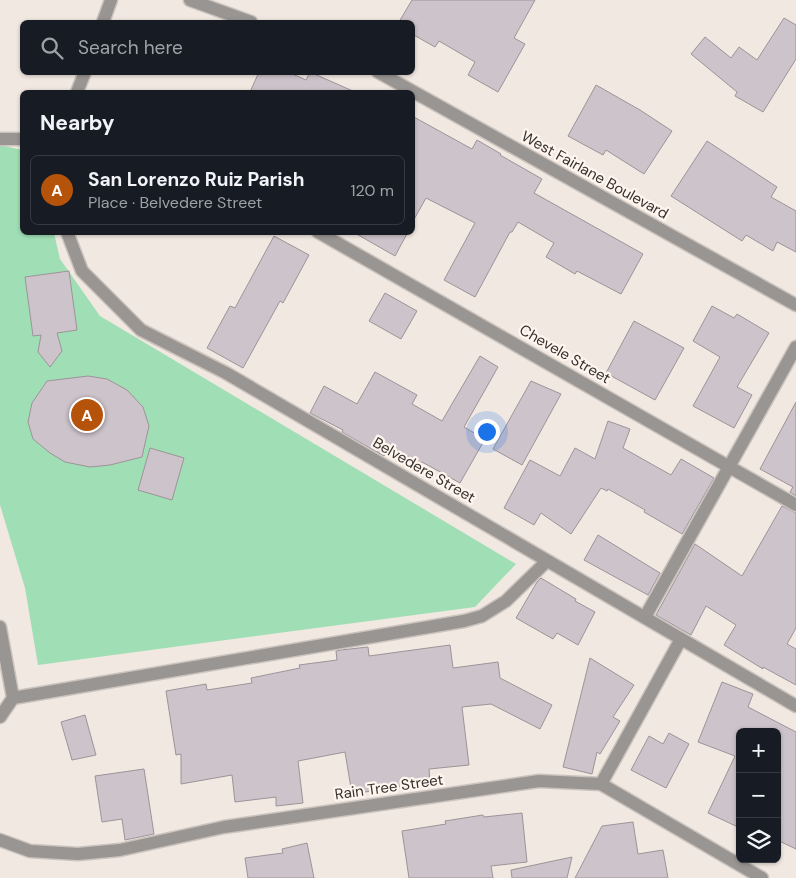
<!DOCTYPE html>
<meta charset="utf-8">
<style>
:root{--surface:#171b24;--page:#20242c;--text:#f1f3f6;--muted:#9ea1a6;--line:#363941;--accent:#b45309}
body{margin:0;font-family:"DM Sans",sans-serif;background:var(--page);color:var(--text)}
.controls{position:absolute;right:15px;bottom:15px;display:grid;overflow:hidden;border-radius:8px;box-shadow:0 1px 4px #0004}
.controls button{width:45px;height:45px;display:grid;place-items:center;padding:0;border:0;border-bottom:1px solid var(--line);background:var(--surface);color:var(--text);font:25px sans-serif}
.you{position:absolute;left:486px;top:431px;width:18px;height:18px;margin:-12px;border:4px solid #fff;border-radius:50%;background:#1a73e8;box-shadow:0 0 0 8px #1a73e833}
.badge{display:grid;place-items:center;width:32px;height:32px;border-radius:50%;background:var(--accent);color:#fff;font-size:16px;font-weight:700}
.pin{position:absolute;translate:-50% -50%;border:2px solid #fff;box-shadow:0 1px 5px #0006}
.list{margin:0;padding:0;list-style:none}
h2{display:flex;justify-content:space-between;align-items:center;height:65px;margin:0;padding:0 20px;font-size:21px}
h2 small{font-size:16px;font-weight:400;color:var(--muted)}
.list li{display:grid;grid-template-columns:32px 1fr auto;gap:15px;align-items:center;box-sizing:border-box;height:70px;margin:0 10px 10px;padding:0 10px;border:1px solid var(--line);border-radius:8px}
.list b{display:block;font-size:19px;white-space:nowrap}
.list p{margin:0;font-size:16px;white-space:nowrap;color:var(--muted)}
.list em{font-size:16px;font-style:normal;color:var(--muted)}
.icon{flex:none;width:28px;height:28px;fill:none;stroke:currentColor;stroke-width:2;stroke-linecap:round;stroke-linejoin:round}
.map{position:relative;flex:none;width:796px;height:878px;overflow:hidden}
.search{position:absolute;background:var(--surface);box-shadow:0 1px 4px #0004;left:20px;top:20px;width:395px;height:55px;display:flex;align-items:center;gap:12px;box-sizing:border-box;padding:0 18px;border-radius:8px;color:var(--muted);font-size:19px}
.panel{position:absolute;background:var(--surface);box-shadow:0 1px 4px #0004;left:20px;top:90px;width:395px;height:145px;border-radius:8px}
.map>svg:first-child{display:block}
.green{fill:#a0dfb5}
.building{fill:#cdc3ca;stroke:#9d9399}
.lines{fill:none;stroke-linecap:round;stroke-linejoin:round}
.street-casing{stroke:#cbc3bd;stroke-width:15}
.street{stroke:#999593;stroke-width:12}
.labels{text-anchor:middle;stroke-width:4.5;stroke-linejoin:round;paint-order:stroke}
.street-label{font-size:15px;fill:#35312e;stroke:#fff5ee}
</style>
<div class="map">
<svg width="796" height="878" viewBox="0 0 796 878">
<rect width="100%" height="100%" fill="#f1e8e1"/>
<path class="green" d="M0,145L22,150V232L54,233L60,259L100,316L516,564L475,607L38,665L25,588L0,505Z"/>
<g class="building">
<path d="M412,0H535L514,38L525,44L498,92L468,75L475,62L439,41L435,47L412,34V22H399Z"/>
<path d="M784,18L796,25V59L763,112L735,96L737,92L691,54L705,37L731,58L739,47L757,60Z"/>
<path d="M259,72H288L306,80L310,72L355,92H250Z"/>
<path d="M596,85L640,110L672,131L644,174L606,150L603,155L568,136Z"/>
<path d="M412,116L472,149L477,140L501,154L500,155L542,179L534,193L643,254L621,294L577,271L575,274L546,257L554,243L518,222L512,232H510L475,297L444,280L475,223L426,198L412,223Z"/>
<path d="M707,141L777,187L771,197L796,211V252L777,242L773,251L746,235L742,241L671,196Z"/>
<path d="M353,232H408L395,256Z"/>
<path d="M274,236L309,255L283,303L280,301L243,368L207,348L230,306L235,308Z"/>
<path d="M69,271L77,330L57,333L62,351L50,367L38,352L41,335L33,336L25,277Z"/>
<path d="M385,293L417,311L401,339L369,321Z"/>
<path d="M712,306L734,318L737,314L769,333L737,387L752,395L734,428L693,406L720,357L693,341Z"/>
<path d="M634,321L684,348L655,400L606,373Z"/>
<path d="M480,356L498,367L464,427L485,439L460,483L422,462L421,464L389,446L384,456L342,432L343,430L310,413L324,386L357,404L375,372L417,395L412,404L442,421Z"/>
<path d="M88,376L107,379L127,390L143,407L149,426L142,457L110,465L90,467L65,462L50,453L33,439L28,422L32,403L47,381Z"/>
<path d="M531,381L561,394L522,465L493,449Z"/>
<path d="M796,402V496L790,492L793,487L760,469Z"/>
<path d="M608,421L630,429L623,448L671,475L681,459L714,478L682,534L644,512L645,510L608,489L607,491L601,488L571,534L541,513L534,525L504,508L530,460L560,476L575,448L595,459Z"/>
<path d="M150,448L184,458L172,500L138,490Z"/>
<path d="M782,506L796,513V628L787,644L796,649V685L763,667V669L724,645L736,625L706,606L691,635L656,615L695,544L742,576Z"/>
<path d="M598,535L660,573L648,595L584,560Z"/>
<path d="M541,578L576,599L575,601L595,612L578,645L557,633L553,639L516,618L537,582Z"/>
<path d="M450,645L453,668L498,662L500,678L552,705L540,729L491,704L462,707L469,765L429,769L430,782L352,794L345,752L298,761L303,803L276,806V797L235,802L232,775L181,784V754L176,755L166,691L206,684L207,690L252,683L251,678L300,668L299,665L337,660L336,651L341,650L368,647L369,656Z"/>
<path d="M590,658L634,685L613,717L620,721L600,754L597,752L592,774L563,767Z"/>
<path d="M722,682L753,694L748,707L796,732V849L777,840V732H740V828L708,813L735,756L698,742Z"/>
<path d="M85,715L96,755L72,760L61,722Z"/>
<path d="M669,733L689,744L666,788L631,770L649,736L663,744Z"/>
<path d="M144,769L154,834L125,840L122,819L102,822L95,776Z"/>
<path d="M522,813L527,862L491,866L493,878H409L402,831L446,824L445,821L483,815L484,817Z"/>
<path d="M633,822L638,854L663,850L668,878H575L602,826Z"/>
<path d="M307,843L314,878H248L245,858L283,853L282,849Z"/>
<path d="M572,857L567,878H512L511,870Z"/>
</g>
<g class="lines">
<g class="street-casing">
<g id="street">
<path d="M190,0L251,22"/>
<path d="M103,22L111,0"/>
<path d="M378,72L796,305"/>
<path d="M77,92L85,72"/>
<path d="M0,139H22"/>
<path d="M67,232L82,271L141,330L226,373L796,706"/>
<path d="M318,232L796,505"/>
<path d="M645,617L796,347"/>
<path d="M0,627L13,698"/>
<path d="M0,717L13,698L464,621L482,616L506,601L547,561"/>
<path d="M601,784L681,639"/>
<path d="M0,840L30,851L78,854L120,850L224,827L539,781L601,784L762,878"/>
</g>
</g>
<use href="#street" class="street"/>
</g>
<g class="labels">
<g class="street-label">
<text transform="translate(595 175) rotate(29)" y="5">West Fairlane Boulevard</text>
<text transform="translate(565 354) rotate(30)" y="5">Chevele Street</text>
<text transform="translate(424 470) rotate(30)" y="5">Belvedere Street</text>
<text transform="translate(389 787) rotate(-8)" y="5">Rain Tree Street</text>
</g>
</g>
</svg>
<div class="controls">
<button>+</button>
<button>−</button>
<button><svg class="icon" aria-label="layers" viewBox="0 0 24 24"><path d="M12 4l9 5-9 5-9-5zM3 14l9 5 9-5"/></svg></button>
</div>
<div class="you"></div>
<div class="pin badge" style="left:87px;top:415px">A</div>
<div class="search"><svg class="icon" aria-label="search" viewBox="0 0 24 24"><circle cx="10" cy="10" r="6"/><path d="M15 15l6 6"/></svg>Search here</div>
<section class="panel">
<h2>Nearby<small></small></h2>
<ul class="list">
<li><span class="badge">A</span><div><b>San Lorenzo Ruiz Parish</b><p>Place · Belvedere Street</p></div><em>120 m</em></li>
</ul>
</section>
</div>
